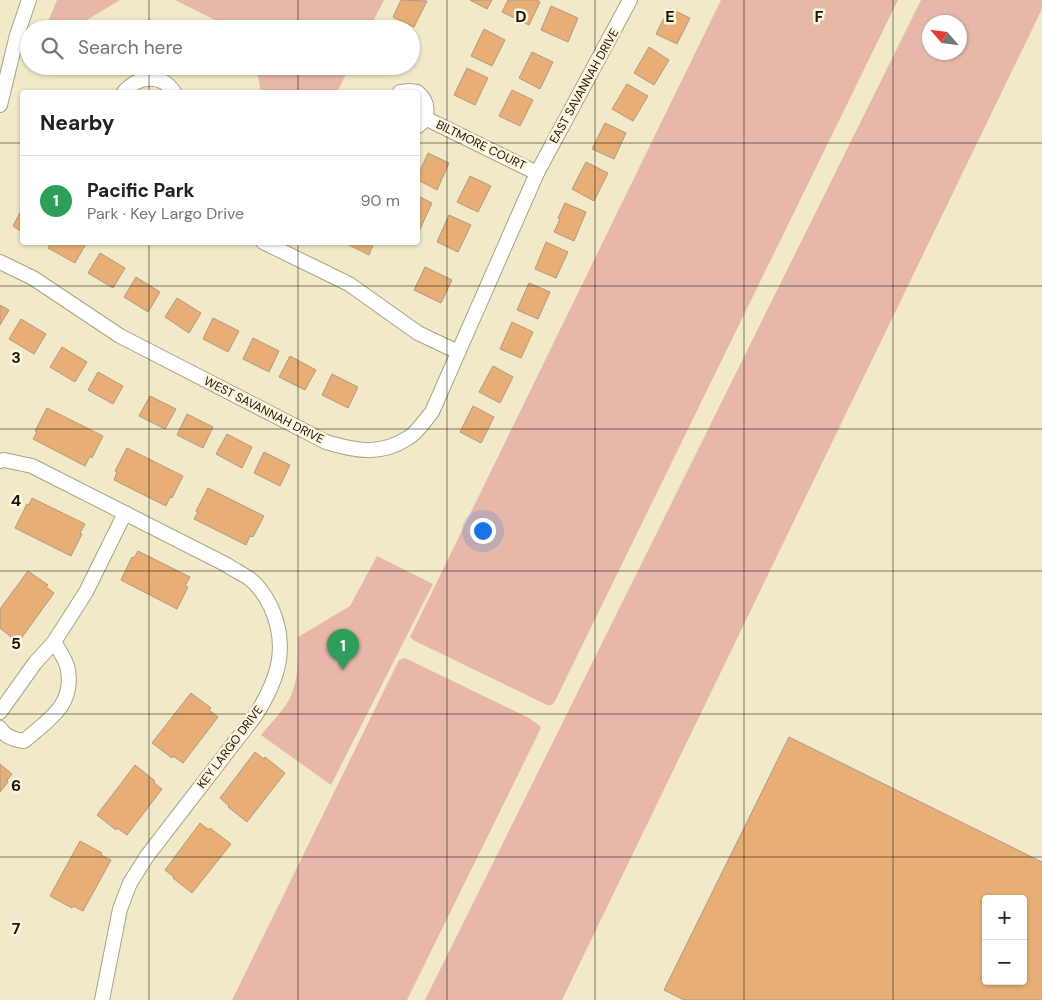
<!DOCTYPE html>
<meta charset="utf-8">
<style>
:root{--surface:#fff;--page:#f2f2f2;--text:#202124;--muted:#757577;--line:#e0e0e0;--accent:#7c3aed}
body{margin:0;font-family:"DM Sans",sans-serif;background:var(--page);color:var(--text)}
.controls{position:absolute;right:15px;bottom:15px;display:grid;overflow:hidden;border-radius:5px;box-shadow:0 1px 4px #0004}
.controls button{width:45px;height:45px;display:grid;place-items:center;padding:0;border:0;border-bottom:1px solid var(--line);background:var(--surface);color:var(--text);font:25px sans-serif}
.compass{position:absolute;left:922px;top:15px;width:45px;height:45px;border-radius:50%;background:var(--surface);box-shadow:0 1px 4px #0004;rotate:298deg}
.you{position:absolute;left:482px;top:530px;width:18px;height:18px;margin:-12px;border:4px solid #fff;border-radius:50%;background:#1a73e8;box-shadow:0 0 0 8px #1a73e833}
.badge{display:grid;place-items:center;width:32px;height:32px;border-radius:50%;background:var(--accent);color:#fff;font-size:16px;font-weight:700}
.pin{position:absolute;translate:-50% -41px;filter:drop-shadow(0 1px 2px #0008)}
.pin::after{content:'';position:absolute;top:26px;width:18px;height:15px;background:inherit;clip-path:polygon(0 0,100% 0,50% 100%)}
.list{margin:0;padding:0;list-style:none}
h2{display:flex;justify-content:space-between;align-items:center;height:65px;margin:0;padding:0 20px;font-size:21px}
h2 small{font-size:16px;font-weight:400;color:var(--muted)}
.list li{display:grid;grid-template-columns:32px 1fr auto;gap:15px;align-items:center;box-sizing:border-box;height:90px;padding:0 20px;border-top:1px solid var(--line)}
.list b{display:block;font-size:19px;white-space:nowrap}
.list p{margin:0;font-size:16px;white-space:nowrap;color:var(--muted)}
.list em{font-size:16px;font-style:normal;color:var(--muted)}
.icon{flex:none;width:28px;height:28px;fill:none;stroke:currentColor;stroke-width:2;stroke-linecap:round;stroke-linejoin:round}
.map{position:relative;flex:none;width:1042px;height:1000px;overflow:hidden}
.search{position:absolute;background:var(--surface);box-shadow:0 1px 4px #0004;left:20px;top:20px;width:400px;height:55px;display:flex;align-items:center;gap:12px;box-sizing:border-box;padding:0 18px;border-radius:28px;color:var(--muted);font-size:19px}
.panel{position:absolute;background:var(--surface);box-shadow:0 1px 4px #0004;left:20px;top:90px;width:400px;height:155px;border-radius:5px}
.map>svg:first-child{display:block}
.green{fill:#e7b8a9;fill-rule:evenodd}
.building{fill:#e7af76;stroke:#b19982;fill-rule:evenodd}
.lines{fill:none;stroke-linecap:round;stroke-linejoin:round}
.minor-casing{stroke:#aba284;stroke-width:16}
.minor{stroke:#fff;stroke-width:14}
.grid{fill:none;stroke:#181509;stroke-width:1;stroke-opacity:0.55}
.labels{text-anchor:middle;stroke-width:5;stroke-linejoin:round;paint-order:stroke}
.street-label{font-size:12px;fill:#181509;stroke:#fef6dc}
.grid-label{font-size:16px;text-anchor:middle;font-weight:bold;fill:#181509;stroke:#fef6dc;stroke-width:5;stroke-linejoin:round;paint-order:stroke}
</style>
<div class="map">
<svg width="1042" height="1000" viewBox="0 0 1042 1000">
<rect width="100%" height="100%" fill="#f2e9c8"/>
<g class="green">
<path d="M57,0H120L72,29H45Z"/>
<path d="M175,0H384L369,29H233Z"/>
<path d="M721,0H898L555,701L552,705H547L413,640L410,637Z"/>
<path d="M921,0H1042V9L562,1000H425ZM930,22H960V52H930Z"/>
<path d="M256,66H350L337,92H261Z"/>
<path d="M377,556L433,584L331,785L261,735C270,724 282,712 289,700C299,681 298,658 298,637L350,606Z"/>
<path d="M405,658L529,718L539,725L541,728L407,1000H232L399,660Z"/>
</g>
<g class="building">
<path d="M401,0L427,1L414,27L393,17Z"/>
<path d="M470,0H492L487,9Z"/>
<path d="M508,0H537L540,2L529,25L502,12Z"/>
<path d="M551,6L578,18L568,42L541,30Z"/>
<path d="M669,8L690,18L677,44L656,34Z"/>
<path d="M484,29L505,40L492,66L471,56Z"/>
<path d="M649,47L669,60L654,85L634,73Z"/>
<path d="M532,52L553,62L540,89L519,78Z"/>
<path d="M467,68L488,78L475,105L454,95Z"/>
<path d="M627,84L648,96L633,121L612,109Z"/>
<path d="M512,90L533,100L520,126L499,116Z"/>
<path d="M605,123L626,133L614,159L592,149Z"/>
<path d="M428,153L449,163L437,190L418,180V175Z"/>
<path d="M586,162L608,173L594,201L572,189Z"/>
<path d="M470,176L491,186L478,212L457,202Z"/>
<path d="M418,196L432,203L420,229L418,228Z"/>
<path d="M565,203L586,212L574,241L554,232L560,219L558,218Z"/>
<path d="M22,209V232L13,226Z"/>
<path d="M449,215L471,225L458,252L437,242Z"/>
<path d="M51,242H87L75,263L48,248Z"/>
<path d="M343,242H374L369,255Z"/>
<path d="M546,242L568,252L556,278L535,269Z"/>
<path d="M100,253L125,268L113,288L88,273Z"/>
<path d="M425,267L452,280L441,303L414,290Z"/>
<path d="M136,277L160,292L148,312L124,297Z"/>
<path d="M529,283L550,292L538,319L517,310Z"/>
<path d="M177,298L201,313L189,333L165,317Z"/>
<path d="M0,305L9,310L0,325Z"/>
<path d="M213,318L239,331L228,352L203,339Z"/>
<path d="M21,319L46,334L34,354L9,339Z"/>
<path d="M512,322L533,332L521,358L500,349Z"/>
<path d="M253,338L279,351L269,372L243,359Z"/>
<path d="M62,347L87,362L75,382L50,367Z"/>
<path d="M290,356L316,370L305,390L279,377Z"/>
<path d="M493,366L513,377L500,403L479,392Z"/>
<path d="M98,372L123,386L113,404L88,390Z"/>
<path d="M332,374L358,387L348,408L322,395Z"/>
<path d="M150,396L176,409L165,429L139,416Z"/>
<path d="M473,406L494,417L481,443L460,432Z"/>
<path d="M47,408L103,436L92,458L90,456L85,466L33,439L37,432L35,431Z"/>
<path d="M187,414L213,427L203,448L177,435Z"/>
<path d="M227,434L252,447L242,468L216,454Z"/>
<path d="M127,448L183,476L172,498L170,497L166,506L114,480L117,472L115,471Z"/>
<path d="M264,452L290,465L280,486L254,473Z"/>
<path d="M208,488L264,516L253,537L250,536L246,545L194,519L198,512L196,511Z"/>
<path d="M32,498L85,524L80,533L82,534L71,556L15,528L27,504L29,505Z"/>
<path d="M138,551L190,577L185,586L188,587L177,609L121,580L132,557L134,558Z"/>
<path d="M28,571L48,585L46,587L54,593L20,640L13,635L11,637L0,628V609Z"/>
<path d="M191,693L211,708L209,710L218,717L183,763L173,756L172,758L152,743Z"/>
<path d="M789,737L1042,862V1000H684L664,990ZM986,899H1023V981H986Z"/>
<path d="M255,752L264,759L265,757L285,773L247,822L228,807L229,806L220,798Z"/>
<path d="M0,764L12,774L7,780L8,782L0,792Z"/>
<path d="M135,765L155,781L154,783L162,789L127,835L117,828L116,830L97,815Z"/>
<path d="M200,823L209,830L210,828L231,844L192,893L173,878L174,877L165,870Z"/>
<path d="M80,841L102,853L101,855L111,860L83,911L73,906L72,908L50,896Z"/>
</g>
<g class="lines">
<g class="minor-casing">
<g id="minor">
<path d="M124,92C138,76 161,73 174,92"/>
<path d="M400,92L410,91L417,92"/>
<path d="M418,93C429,102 430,117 418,126"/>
<path d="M0,105L17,35L29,0"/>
<path d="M425,118L537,173"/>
<path d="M263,242L349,284L418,333L458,352"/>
<path d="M0,262L33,278L120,336L326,442C356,451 380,456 408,438C417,433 425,420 432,412L537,173L630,0"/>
<path d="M0,461L4,460L32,466L227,565C234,570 243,574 250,579C259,586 266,597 271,607C289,648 278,680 255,716L147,856L130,883L120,909L102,1000"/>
<path d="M0,712L35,663L54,642L86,592L125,513"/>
<path d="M0,728C5,737 14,740 24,741C48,720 74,706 68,670C67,661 59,650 54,642"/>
</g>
</g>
<use href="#minor" class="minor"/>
</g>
<path class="grid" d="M149,0V29M298,0V29M447,0V1000M595,0V1000M744,0V1000M893,0V1000M149,66V92M298,66V92M0,143H22M418,143H1042M149,242V1000M298,242V1000M0,286H1042M0,429H1042M0,571H1042M0,714H1042M0,857H1042"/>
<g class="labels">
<g class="street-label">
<text transform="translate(584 86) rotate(-61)" y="4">EAST SAVANNAH DRIVE</text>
<text transform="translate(481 145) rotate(26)" y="4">BILTMORE COURT</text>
<text transform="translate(264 410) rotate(27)" y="4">WEST SAVANNAH DRIVE</text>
<text transform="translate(230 747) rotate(-53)" y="4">KEY LARGO DRIVE</text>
</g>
</g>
<g class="grid-label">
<text x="521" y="22">D</text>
<text x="670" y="22">E</text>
<text x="819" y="22">F</text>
<text x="16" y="363">3</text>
<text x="16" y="506">4</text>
<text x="16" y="649">5</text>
<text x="16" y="791">6</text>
<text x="16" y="934">7</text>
</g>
</svg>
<div class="controls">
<button>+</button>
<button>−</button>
</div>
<svg class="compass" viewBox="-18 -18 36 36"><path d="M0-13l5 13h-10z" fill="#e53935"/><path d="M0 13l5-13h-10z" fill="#757577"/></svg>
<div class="you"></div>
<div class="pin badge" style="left:343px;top:670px;background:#2e9e5b">1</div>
<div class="search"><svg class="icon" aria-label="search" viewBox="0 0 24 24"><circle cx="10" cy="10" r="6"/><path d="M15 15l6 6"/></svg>Search here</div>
<section class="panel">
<h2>Nearby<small></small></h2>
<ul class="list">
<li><span class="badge" style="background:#2e9e5b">1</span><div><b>Pacific Park</b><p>Park · Key Largo Drive</p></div><em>90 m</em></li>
</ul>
</section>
</div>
